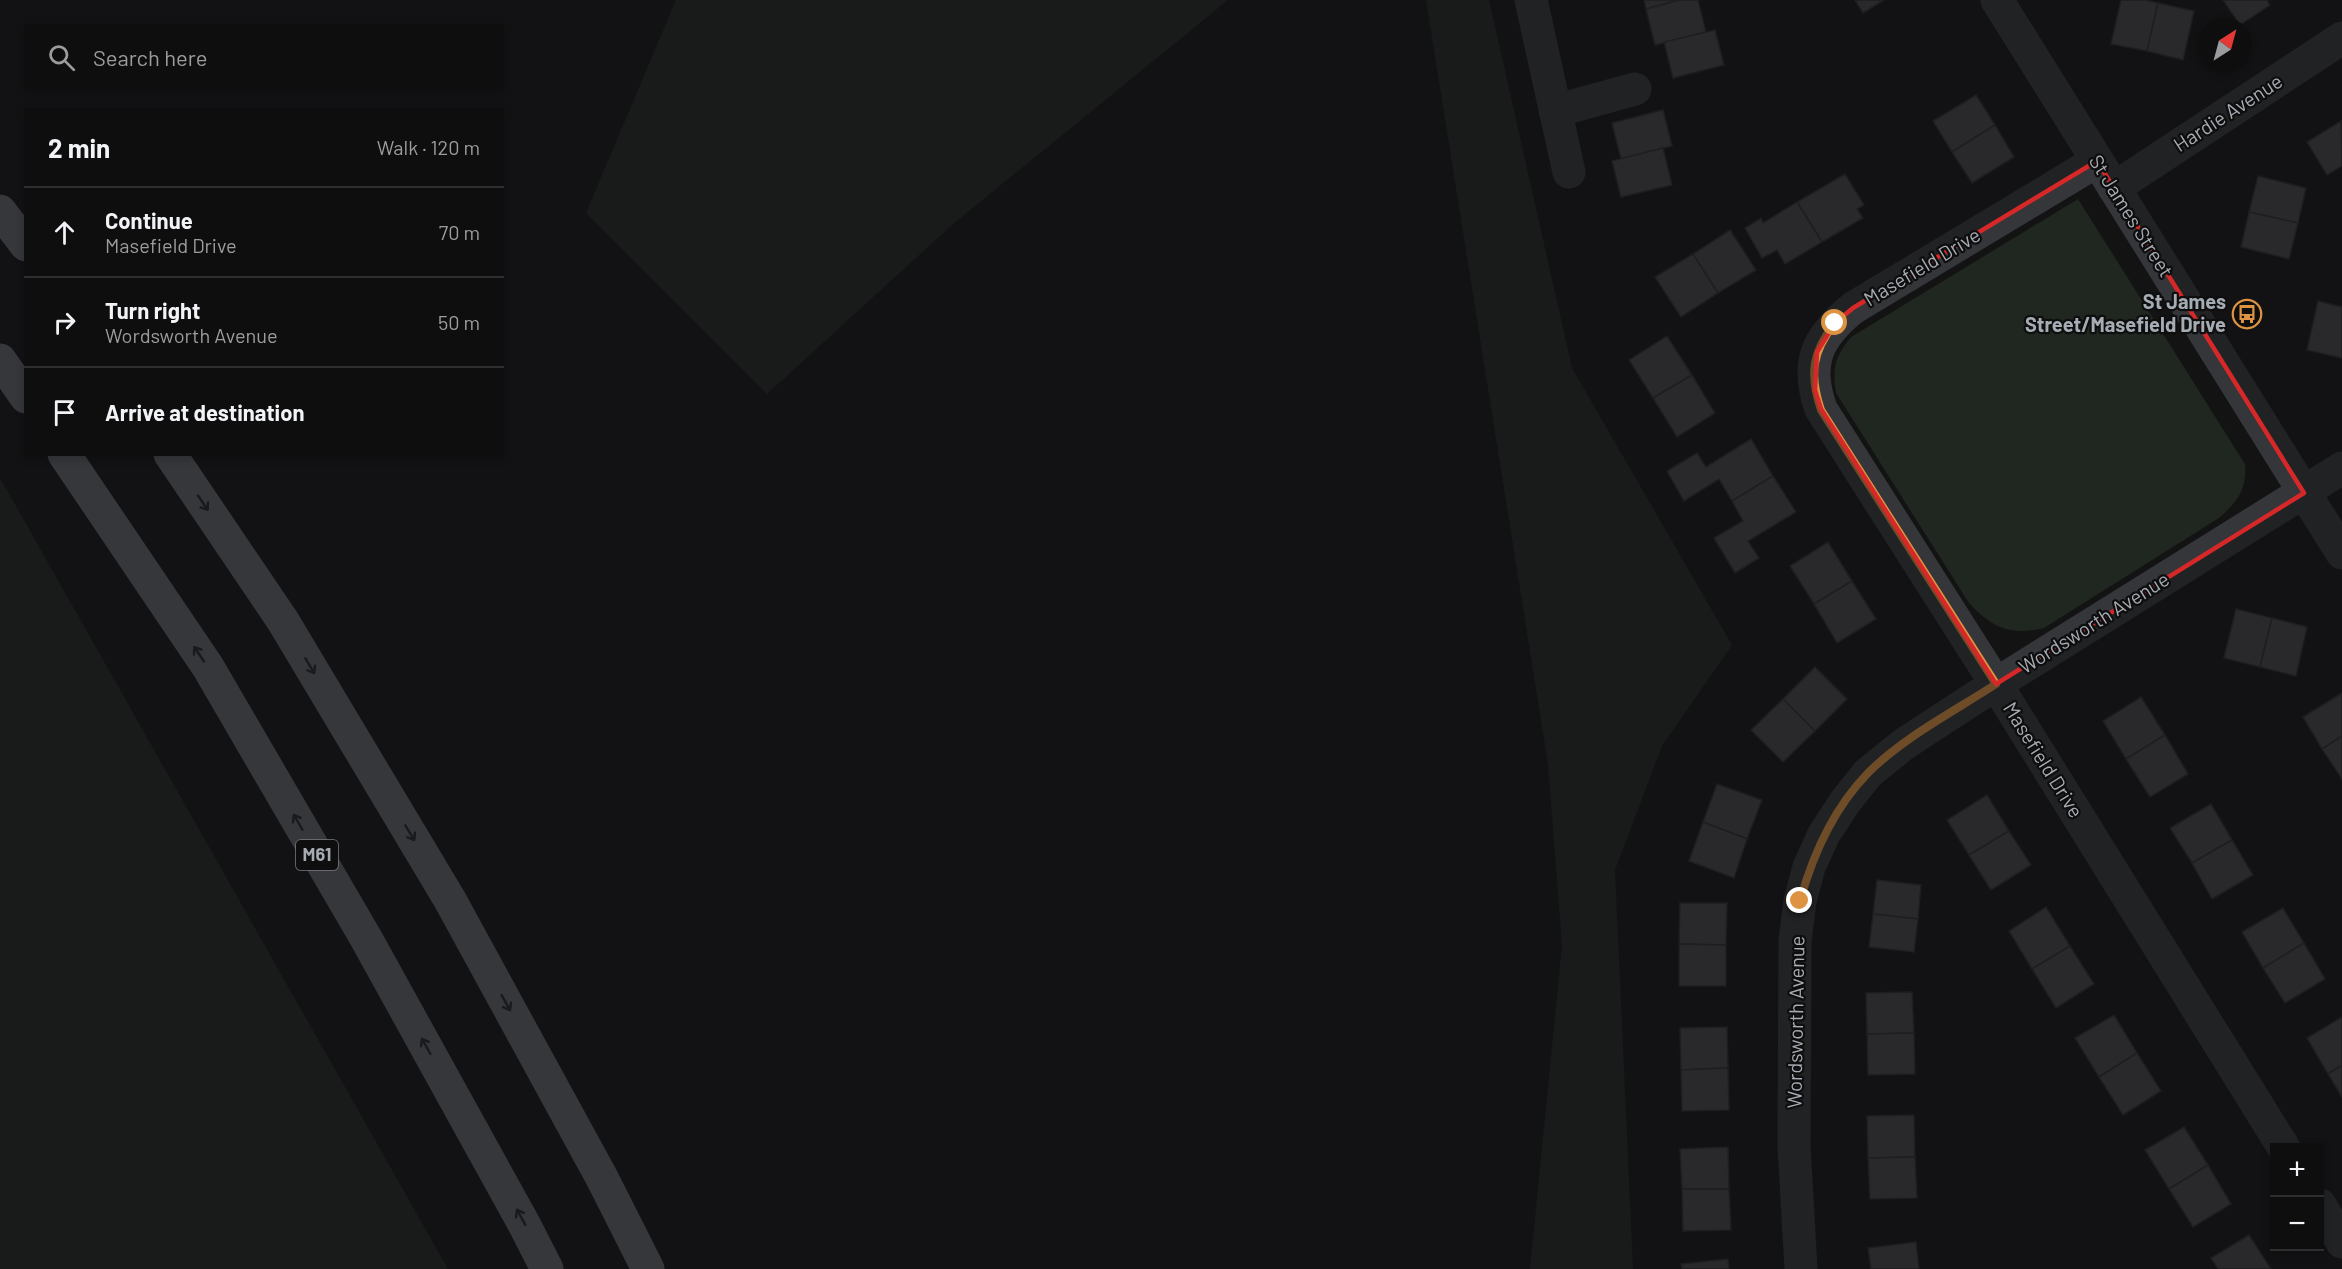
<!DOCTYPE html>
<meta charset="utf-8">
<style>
:root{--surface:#0e0e0f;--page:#171718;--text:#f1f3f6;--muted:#9b9c9e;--line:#2e2e2f}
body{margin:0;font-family:Barlow,sans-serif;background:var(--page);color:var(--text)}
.controls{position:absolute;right:18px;bottom:18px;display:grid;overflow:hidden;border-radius:0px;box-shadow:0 3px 9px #0003}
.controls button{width:54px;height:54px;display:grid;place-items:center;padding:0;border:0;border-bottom:2px solid var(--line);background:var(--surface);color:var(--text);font:30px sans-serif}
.compass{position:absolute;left:2198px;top:18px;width:54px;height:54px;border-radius:50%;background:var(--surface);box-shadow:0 3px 9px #0003;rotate:36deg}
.stop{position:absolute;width:18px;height:18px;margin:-14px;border:4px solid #dd9342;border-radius:50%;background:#fff}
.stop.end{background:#dd9342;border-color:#fff;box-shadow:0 2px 6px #0008}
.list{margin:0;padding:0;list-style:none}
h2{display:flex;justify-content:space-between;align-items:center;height:78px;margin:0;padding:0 24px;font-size:26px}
h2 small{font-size:20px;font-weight:400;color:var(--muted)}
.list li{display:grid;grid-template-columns:39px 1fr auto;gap:18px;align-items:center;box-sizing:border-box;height:90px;padding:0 24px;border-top:2px solid var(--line)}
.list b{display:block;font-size:22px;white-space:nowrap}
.list p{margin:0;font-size:20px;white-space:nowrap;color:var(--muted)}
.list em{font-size:20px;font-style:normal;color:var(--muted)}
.icon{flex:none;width:33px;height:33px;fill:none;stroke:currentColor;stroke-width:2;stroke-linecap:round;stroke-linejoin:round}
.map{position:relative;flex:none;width:2342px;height:1269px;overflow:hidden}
.search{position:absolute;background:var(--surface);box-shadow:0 3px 9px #0003;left:24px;top:24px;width:480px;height:66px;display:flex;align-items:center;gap:15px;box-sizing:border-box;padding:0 21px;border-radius:0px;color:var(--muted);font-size:22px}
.panel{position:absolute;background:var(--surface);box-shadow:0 3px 9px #0003;left:24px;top:108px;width:480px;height:348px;border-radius:0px}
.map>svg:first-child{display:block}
.green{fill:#202620}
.building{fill:#454649;stroke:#2d2d30;stroke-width:1.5}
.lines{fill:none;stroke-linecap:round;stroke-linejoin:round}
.minor{stroke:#343639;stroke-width:33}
.highway{stroke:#616469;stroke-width:33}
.oneway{stroke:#232426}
.route{stroke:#dd9342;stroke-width:8}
.marked{fill:none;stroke:#d62828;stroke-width:4.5;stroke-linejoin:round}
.labels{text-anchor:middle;stroke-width:4.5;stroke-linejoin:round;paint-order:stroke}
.shield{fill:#0e0e0f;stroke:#787d82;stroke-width:1.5}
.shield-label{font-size:18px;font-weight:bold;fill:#a6acb3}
.street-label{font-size:20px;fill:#a6acb3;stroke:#0e0e0f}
.poi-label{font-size:20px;font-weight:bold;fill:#a6acb3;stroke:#0e0e0f;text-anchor:end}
</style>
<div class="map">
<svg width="2342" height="1269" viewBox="0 0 2342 1269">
<rect width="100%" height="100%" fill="#131314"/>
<g class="green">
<path d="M676,0H1228L953,224L767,394L586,213Z"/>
<path d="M1426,0H1489L1572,368L1732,645L1662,746L1615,870L1633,1269H1530L1562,945L1548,764Z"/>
<path d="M2078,199L2245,464C2247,490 2238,501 2219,518L2044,628C2010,636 1992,628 1969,603L1836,393C1832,367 1835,357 1851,337Z"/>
<path d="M0,479L4,485L448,1269H0Z"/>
</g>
<g class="building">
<path d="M1644,0H1679L1646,9Z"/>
<path d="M1679,0H1698L1706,32L1655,45L1646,9Z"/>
<path d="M1855,0H1884L1863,13Z"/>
<path d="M2121,0H2145L2158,3L2147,51L2111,44Z"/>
<path d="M2223,0H2267L2270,5L2240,25Z"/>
<path d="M2158,3L2194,11L2183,60L2147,51Z"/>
<path d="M1715,30L1724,65L1673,78L1664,42Z"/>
<path d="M1976,95L1995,125L1952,152L1933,121Z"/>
<path d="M1663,110L1672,146L1621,159L1612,123Z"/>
<path d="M2341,121L2342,166L2327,175L2307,142Z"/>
<path d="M1995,125L2014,157L1972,183L1952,152Z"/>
<path d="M1663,148L1672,185L1621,197L1612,161Z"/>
<path d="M1845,174L1864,205L1857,209L1863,218L1822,242L1797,202Z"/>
<path d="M2258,176L2306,188L2298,223L2249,212Z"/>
<path d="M1797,202L1822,242L1785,264L1777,250L1762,258L1745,228L1761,218L1763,223Z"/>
<path d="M2249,212L2298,223L2289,259L2241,247Z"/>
<path d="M1730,230L1756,270L1718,293L1693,254Z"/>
<path d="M1693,254L1718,293L1681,317L1655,277Z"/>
<path d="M2318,301L2342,307V358L2307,350Z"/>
<path d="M1667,336L1692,375L1653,398L1629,360Z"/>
<path d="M1692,375L1715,413L1677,437L1653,398Z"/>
<path d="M1751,439L1773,476L1732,501L1719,479L1684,501L1667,471L1697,453L1706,467Z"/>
<path d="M1773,476L1796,512L1748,541L1759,558L1735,573L1714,538L1743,521L1732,501Z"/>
<path d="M1828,542L1852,581L1814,604L1790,566Z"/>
<path d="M1852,581L1876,619L1837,643L1814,604Z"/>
<path d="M2236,609L2272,618L2260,667L2224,658Z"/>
<path d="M2272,618L2307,627L2296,676L2260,667Z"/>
<path d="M1815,667L1847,699L1815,731L1783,699Z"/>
<path d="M2342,693V736L2322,749L2303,717Z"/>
<path d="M2141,697L2165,735L2126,759L2103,721Z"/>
<path d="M1783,699L1815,731L1783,762L1751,730Z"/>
<path d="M2165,735L2188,774L2150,797L2126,759Z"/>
<path d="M2342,736V779L2322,749Z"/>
<path d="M1717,784L1762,800L1747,839L1703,822Z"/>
<path d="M1987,795L2009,831L1969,855L1947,820Z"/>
<path d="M2211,804L2232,840L2192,863L2170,828Z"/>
<path d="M1703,822L1747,839L1734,878L1689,861Z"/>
<path d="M2009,831L2031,865L1991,890L1969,855Z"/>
<path d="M2232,840L2253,875L2212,899L2192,863Z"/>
<path d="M1877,880L1921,885L1918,919L1873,914Z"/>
<path d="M1680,903H1727L1726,945L1679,944Z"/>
<path d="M2046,907L2070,946L2032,969L2009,931Z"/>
<path d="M2283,908L2304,943L2263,968L2242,932Z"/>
<path d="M1873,914L1918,919L1914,952L1869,947Z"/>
<path d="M2304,943L2325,979L2285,1003L2263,968Z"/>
<path d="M1679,944L1726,945V986H1679Z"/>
<path d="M2070,946L2094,984L2056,1008L2032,969Z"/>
<path d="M1912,992L1914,1033L1867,1034L1866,993Z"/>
<path d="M2114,1015L2137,1053L2099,1077L2075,1038Z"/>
<path d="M2342,1017V1065L2328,1074L2307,1038Z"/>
<path d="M1727,1027L1728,1068L1681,1070L1680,1028Z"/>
<path d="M1914,1033L1915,1074L1868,1075L1867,1034Z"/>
<path d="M2137,1053L2161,1091L2123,1115L2099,1077Z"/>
<path d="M2342,1065V1097L2328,1074Z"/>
<path d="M1728,1068L1729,1110L1682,1111L1681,1070Z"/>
<path d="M1914,1115L1915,1157L1868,1158L1867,1116Z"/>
<path d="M2184,1127L2208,1165L2169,1189L2145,1150Z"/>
<path d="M1728,1147L1729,1189H1682L1680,1149Z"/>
<path d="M1915,1157L1917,1198L1870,1199L1868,1158Z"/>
<path d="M2208,1165L2231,1204L2193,1227L2169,1189Z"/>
<path d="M1682,1189H1729L1731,1230L1683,1231Z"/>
<path d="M2249,1235L2271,1269H2218L2211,1258Z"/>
<path d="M1916,1242L1919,1269H1871L1868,1248Z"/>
<path d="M1728,1259L1729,1269H1682L1681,1264Z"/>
</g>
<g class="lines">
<g class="minor">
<path d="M1531,0L1569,172"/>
<path d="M1997,0L2342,553"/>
<path d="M1555,111L1635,89"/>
<path d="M2097,161L1853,308C1816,338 1805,364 1821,409L1996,684L2284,1148"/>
<path d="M2114,188L2342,38"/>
<path d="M2320,1205L2342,1242"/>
<path d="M1801,1269L1794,1146L1795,941L1800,901L1809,867L1824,834L1845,802L1868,773L1904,744L1996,684L2342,468"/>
</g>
<g class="highway">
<path d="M0,211L26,245"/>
<path d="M0,360L26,397"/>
<path d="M64,454L208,667L367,940L524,1224L547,1269"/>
<path d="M170,454L283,621L450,900L602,1178L648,1269"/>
</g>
</g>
<defs><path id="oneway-shaft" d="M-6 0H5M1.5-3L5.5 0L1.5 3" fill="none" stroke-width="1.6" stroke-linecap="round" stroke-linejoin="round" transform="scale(1.5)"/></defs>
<g class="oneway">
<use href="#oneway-shaft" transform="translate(203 503) rotate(56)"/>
<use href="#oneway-shaft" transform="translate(199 654) rotate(-124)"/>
<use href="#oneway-shaft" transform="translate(310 666) rotate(59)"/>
<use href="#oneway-shaft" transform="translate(298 822) rotate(-120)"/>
<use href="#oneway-shaft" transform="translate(410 833) rotate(59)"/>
<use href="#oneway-shaft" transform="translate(506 1003) rotate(61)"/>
<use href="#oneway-shaft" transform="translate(426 1046) rotate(-119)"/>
<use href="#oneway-shaft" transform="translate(521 1217) rotate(-119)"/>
</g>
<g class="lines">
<path class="route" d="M1800,901C1813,854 1833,809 1868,773C1904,737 1953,712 1996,684L1821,410C1809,374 1812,352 1835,323"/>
</g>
<path d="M0 0H2342V1269H0ZM2097,161L2304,493L1996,684L1821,409L1815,390L1817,352L1835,323L1853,308Z" fill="#131314" fill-opacity=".55" fill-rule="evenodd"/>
<path class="marked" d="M2097,161L2304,493L1996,684L1821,409L1815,390L1817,352L1835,323L1853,308Z"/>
<defs>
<g id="bus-ring" transform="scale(1.5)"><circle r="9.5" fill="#0e0e0f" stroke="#dd9342" stroke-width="1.5"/><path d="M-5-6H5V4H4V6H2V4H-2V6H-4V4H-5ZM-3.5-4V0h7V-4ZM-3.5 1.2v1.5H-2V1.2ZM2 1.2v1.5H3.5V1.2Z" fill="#dd9342"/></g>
</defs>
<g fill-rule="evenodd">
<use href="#bus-ring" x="2247" y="314"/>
</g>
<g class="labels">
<rect class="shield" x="296" y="840" width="42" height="30" rx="4.5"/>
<g class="shield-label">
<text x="317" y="861">M61</text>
</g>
<g class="street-label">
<text transform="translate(2228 113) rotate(-33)" y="7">Hardie Avenue</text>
<text transform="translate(2131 216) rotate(58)" y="7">St James Street</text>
<text transform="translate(1922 267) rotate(-31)" y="7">Masefield Drive</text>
<text transform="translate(2094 623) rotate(-32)" y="7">Wordsworth Avenue</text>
<text transform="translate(2043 760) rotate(58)" y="7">Masefield Drive</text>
<text transform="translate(1796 1022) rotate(-89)" y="7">Wordsworth Avenue</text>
</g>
<g class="poi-label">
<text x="2226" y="309">St James<tspan x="2226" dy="23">Street/Masefield Drive</tspan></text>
</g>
</g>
</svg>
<div class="controls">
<button>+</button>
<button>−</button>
</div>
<svg class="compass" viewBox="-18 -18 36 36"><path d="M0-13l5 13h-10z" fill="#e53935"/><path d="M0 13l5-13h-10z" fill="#9b9c9e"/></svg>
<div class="stop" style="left:1835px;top:323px"></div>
<div class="stop end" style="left:1800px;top:901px"></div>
<div class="search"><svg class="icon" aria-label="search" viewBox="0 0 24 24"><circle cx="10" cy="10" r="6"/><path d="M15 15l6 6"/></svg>Search here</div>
<section class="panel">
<h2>2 min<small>Walk · 120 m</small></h2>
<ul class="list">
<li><svg class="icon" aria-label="ahead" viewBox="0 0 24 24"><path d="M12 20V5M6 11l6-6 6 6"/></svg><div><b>Continue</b><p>Masefield Drive</p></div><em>70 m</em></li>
<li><svg class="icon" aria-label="right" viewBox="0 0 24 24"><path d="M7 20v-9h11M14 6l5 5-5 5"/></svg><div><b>Turn right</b><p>Wordsworth Avenue</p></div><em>50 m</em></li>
<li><svg class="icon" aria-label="arrive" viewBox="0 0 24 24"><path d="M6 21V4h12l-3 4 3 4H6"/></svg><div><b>Arrive at destination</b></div></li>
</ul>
</section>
</div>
